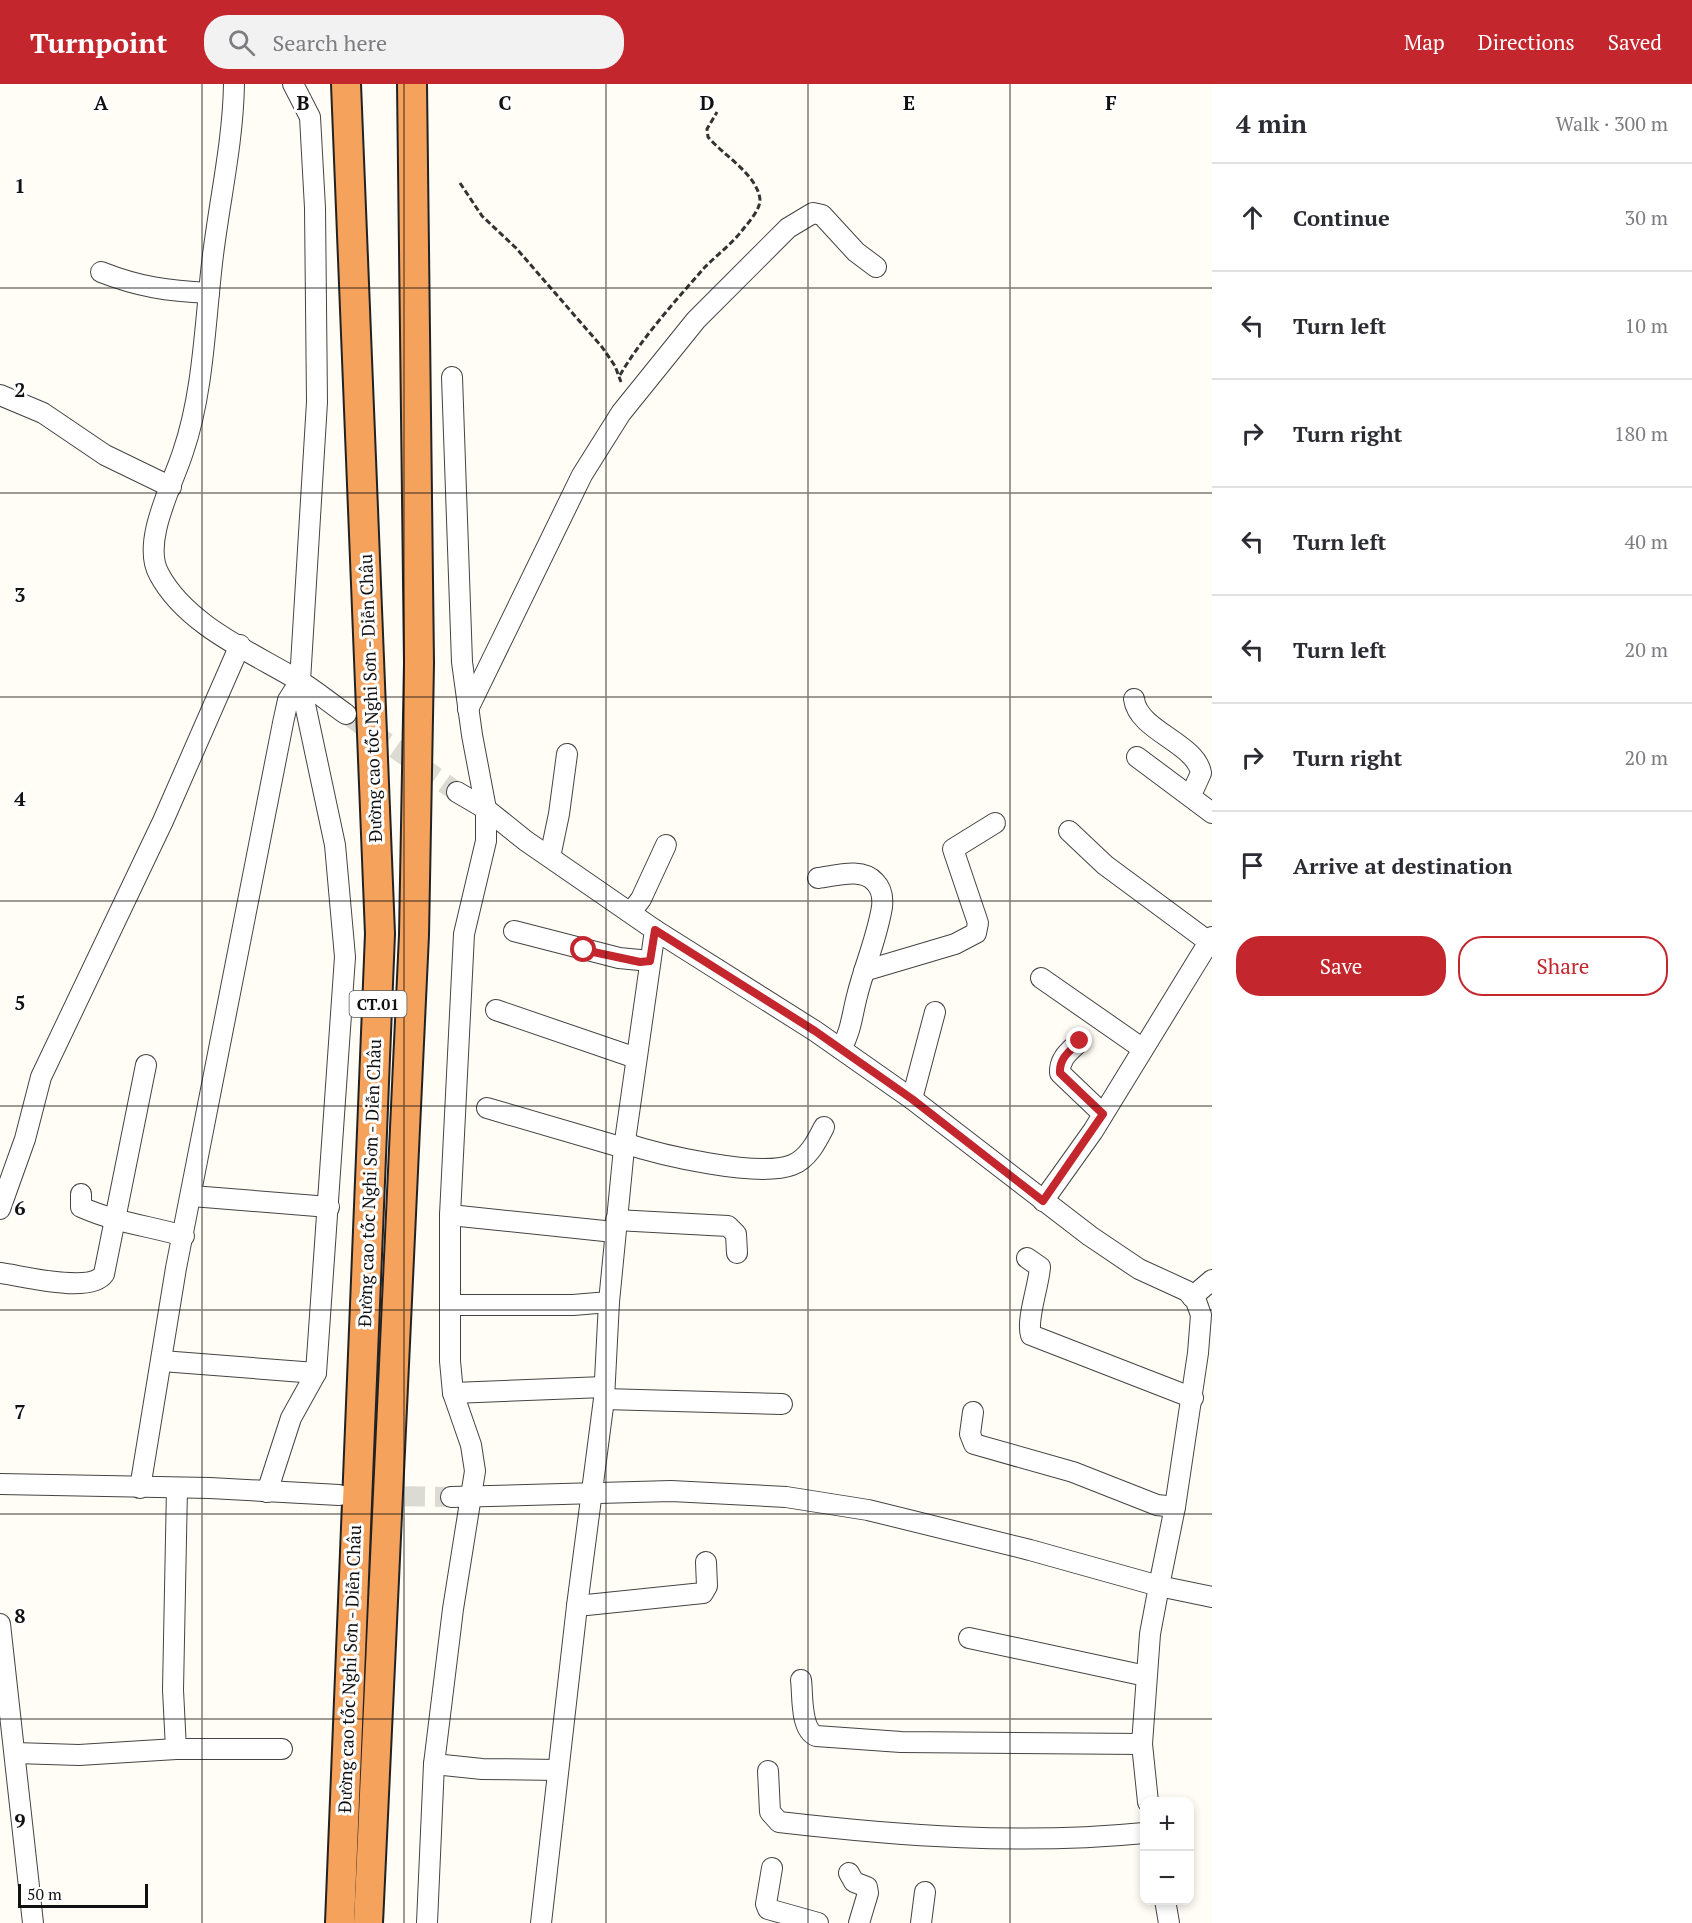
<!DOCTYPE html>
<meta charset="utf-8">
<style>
:root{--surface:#fff;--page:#f2f2f3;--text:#2b2b33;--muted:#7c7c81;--line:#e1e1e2;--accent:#c4262e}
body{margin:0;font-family:"PT Serif",serif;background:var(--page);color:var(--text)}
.controls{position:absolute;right:18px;bottom:18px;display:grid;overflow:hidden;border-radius:12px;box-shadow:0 3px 9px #0003}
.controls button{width:54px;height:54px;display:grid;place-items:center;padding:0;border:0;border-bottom:2px solid var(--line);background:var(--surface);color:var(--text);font:30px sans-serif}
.scale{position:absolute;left:18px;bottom:15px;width:130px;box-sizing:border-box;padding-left:6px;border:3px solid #111;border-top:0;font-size:16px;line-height:21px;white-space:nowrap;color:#111;-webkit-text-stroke:4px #fff;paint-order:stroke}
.stop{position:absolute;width:18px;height:18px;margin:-14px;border:4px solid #c4262e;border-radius:50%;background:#fff}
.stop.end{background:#c4262e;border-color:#fff;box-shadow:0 2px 6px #0008}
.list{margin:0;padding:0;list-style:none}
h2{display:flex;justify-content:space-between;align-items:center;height:78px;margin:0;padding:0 24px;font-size:26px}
h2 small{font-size:20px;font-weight:400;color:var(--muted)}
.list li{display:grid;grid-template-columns:39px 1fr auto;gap:18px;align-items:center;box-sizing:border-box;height:108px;padding:0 24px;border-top:2px solid var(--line)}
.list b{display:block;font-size:22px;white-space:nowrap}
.list em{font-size:20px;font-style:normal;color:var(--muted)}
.actions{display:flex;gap:12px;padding:18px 24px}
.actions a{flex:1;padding:14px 0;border:2px solid var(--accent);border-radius:24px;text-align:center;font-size:21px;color:var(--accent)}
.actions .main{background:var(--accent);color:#fff}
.icon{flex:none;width:33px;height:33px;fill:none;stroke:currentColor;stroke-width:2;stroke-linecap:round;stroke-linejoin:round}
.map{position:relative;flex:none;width:1212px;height:1839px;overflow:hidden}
header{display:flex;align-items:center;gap:36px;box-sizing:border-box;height:84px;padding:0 30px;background:var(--accent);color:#fff}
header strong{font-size:28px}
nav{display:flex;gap:33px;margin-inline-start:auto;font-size:21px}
.search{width:420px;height:54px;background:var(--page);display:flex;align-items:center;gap:15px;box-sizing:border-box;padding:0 21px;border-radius:24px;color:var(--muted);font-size:22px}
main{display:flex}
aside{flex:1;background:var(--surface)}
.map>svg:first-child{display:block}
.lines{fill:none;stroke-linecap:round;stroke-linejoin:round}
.minor-tunnel{stroke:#dbdad3;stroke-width:20;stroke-dasharray:20 10;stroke-linecap:butt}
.minor-casing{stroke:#444;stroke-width:22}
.highway-casing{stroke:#222;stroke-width:32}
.path{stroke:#333;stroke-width:3;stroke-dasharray:6 3;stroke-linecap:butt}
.minor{stroke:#fff;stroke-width:20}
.highway{stroke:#f5a25d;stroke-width:28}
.route{stroke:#c4262e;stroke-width:8}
.grid{fill:none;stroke:#111;stroke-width:1.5;stroke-opacity:0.55}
.labels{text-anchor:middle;stroke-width:6;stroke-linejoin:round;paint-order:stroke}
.shield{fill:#fff;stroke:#585858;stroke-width:1.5}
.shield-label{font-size:16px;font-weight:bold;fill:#111}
.street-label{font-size:18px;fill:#111;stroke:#fff}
.grid-label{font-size:20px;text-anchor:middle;font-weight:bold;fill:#111;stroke:#fff;stroke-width:6;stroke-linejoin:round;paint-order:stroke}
</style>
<header>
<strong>Turnpoint</strong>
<div class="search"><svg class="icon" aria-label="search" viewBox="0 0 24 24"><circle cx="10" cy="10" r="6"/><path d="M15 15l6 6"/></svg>Search here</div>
<nav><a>Map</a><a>Directions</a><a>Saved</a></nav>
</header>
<main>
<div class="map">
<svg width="1212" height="1839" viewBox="0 0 1212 1839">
<rect width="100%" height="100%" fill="#fffdf5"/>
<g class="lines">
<g class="minor-tunnel">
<path d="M346,630L457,708"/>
<path d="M345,1411L451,1413"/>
</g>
<g class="minor-casing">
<g id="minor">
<path d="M234,0C233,58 220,114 213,171C205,235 204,307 183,368C173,400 141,458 159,490C186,541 251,568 298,596C315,606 330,619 346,630"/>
<path d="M101,188C139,203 168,207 209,209"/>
<path d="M0,311L43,329L105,371L171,403"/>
<path d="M1134,615C1138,647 1196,659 1201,689L1191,711"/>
<path d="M468,625L582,391L621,329L696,236L788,144L813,129L822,131L856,168L876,183"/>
<path d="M1137,673L1212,729"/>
<path d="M457,708L486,725L526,757L655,846L815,947L912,1015L1090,1152L1139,1185L1187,1207L1196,1217L1201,1231L1198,1269L1175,1423L1159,1502L1212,1513"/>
<path d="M1069,747L1105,781L1209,858"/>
<path d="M550,773L559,730L567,670"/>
<path d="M818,794C835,792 862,783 875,798C882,805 883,814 882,823C877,854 864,883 857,912C852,931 851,948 841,965"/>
<path d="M631,828L641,815L666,761"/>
<path d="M514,847L619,874L650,877"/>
<path d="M864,887L955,860L976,849L978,839L953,765L995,739"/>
<path d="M1041,894L1143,965"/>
<path d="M496,926L636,974"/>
<path d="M1080,957C1070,967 1059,974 1060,989L1103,1030"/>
<path d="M912,1015L935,928"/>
<path d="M487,1024L624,1064"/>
<path d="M624,1059C660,1071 758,1094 792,1081C808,1075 817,1057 824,1043"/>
<path d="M81,1110V1123C114,1138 149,1142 184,1152"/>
<path d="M192,1112L329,1123"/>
<path d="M1043,1117L1093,1047L1212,853"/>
<path d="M0,1125L25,1055L41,993L163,737L240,561"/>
<path d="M450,1131L614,1148"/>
<path d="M616,1136L728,1142L736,1150L737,1169"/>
<path d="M1027,1174L1040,1183C1039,1201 1026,1236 1031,1251L1193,1314"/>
<path d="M0,1189C24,1192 90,1210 104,1190L146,981"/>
<path d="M1192,1213L1212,1196"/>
<path d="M450,1221H573L609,1218"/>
<path d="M162,1277L316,1289"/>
<path d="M453,1309L604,1303"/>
<path d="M604,1315L782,1320"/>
<path d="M973,1328L970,1350L974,1360L1073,1388L1157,1421L1175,1423"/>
<path d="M0,1400L210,1404L339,1411"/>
<path d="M140,1404L176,1184L283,639L288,616L300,597"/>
<path d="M267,1408L291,1334L316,1289L345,873L335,761L300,597L317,318L315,124L310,33L293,0"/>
<path d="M451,1413L671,1407L786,1413L868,1426L1030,1466L1159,1502L1150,1550L1142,1660L1148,1718"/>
<path d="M577,1522L703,1509L707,1502L706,1478"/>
<path d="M0,1540L33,1839"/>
<path d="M969,1554L1146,1592"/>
<path d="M801,1596C803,1611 800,1645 816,1652L901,1658L1142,1660"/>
<path d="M176,1665L173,1606L177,1404"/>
<path d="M15,1669L79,1671L176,1665H282"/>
<path d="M434,1680L482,1685L558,1686"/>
<path d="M768,1687L770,1728L779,1738C900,1752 1022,1761 1144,1749"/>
<path d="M772,1784L766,1820L768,1825L818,1839"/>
<path d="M849,1789L854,1798L867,1803L868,1809L859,1839"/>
<path d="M1165,1816L1169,1839"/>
<path d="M427,1839L434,1680L453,1525L475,1387L471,1361L453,1309L450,1277V1131L464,850L486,757V725L472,651L462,578L452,293"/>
<path d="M541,1839L577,1522L604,1315L609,1218L624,1064L655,846"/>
<path d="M921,1839L925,1808"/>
</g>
</g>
<g class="highway-casing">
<g id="highway">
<path d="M340,1839L380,850L346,0"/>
<path d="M368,1839L414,851L419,579L412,0"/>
</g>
</g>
<g class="path">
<path d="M460,99L482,132L516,164L602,263L615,282L621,298"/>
<path d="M620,291C641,255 677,215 705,183C718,170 733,159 744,144C750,137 760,125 760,116C758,91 723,71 708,53L707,45L717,28"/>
</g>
<use href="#minor" class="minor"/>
<use href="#highway" class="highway"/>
</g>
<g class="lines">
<path class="route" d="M584,866L640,878L650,877L655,846L815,947L912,1015L1043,1117L1103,1030L1060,989C1059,974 1070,967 1080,957"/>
</g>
<path class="grid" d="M202,0V1839M404,0V1839M606,0V1839M808,0V1839M1010,0V1839M0,204H1212M0,409H1212M0,613H1212M0,817H1212M0,1022H1212M0,1226H1212M0,1430H1212M0,1635H1212"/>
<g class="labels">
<rect class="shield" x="349.5" y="907" width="57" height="26" rx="4.5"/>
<g class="shield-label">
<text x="378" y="926">CT.01</text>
</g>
<g class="street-label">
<text transform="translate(371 614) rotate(-92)" y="6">Đường cao tốc Nghi Sơn - Diễn Châu</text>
<text transform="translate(370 1099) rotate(-88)" y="6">Đường cao tốc Nghi Sơn - Diễn Châu</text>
<text transform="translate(350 1585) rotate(-88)" y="6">Đường cao tốc Nghi Sơn - Diễn Châu</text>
</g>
</g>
<g class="grid-label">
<text x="101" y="26">A</text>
<text x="303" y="26">B</text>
<text x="505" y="26">C</text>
<text x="707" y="26">D</text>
<text x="909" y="26">E</text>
<text x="1111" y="26">F</text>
<text x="20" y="109">1</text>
<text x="20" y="313">2</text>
<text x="20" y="518">3</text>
<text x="20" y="722">4</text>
<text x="20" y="926">5</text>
<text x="20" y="1131">6</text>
<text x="20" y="1335">7</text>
<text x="20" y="1539">8</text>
<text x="20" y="1744">9</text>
</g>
</svg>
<div class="controls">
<button>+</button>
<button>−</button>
</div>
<div class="scale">50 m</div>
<div class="stop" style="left:584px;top:866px"></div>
<div class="stop end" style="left:1080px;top:957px"></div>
</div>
<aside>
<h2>4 min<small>Walk · 300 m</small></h2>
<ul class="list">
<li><svg class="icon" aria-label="ahead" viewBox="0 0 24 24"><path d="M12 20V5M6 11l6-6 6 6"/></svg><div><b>Continue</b></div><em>30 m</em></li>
<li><svg class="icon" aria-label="left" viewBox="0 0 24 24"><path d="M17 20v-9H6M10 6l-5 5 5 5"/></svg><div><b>Turn left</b></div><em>10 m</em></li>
<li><svg class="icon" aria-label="right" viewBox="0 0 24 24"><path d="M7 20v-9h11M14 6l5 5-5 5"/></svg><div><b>Turn right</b></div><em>180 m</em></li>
<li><svg class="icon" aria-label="left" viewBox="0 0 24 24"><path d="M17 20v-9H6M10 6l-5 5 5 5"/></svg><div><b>Turn left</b></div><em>40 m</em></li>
<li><svg class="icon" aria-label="left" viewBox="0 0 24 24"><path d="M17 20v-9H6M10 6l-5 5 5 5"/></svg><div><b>Turn left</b></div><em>20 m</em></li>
<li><svg class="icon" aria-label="right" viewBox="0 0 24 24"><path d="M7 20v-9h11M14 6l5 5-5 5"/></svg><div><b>Turn right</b></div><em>20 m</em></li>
<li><svg class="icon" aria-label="arrive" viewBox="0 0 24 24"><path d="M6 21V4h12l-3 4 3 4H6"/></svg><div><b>Arrive at destination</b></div></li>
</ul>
<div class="actions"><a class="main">Save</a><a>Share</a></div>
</aside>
</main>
